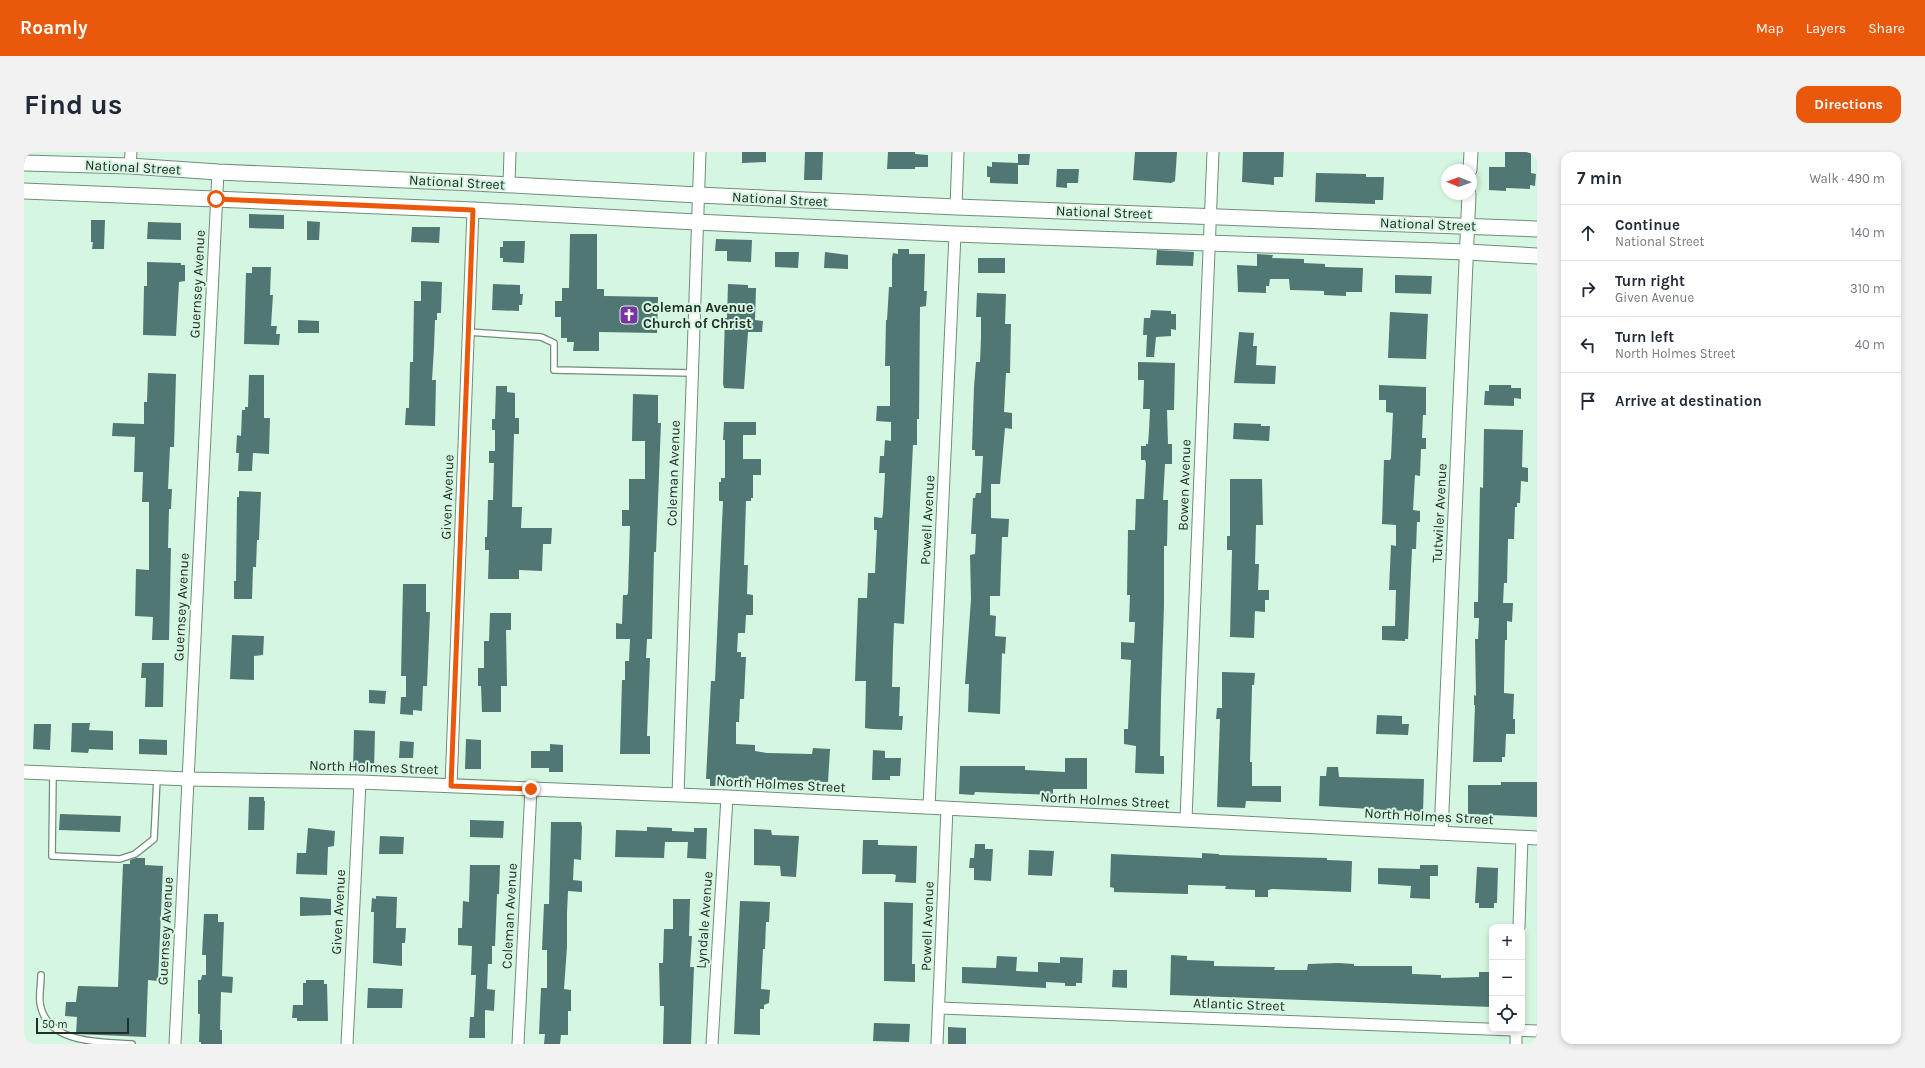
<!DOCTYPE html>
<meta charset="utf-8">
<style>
:root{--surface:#fff;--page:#f2f2f3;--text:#1f2937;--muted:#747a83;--line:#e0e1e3;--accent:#ea580c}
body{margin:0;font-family:Karla,sans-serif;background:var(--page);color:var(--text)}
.controls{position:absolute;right:12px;bottom:12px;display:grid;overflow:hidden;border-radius:8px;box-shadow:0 2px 6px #0003}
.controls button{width:36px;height:36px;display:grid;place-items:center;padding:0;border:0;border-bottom:1px solid var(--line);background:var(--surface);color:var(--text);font:20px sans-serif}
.compass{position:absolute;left:1417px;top:12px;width:36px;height:36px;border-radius:50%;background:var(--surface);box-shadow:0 2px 6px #0003;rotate:271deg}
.scale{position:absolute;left:12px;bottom:10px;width:93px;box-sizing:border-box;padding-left:4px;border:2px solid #212d25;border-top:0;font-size:11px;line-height:14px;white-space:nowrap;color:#212d25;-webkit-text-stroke:3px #d5f6e0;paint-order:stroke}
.stop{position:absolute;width:12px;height:12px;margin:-9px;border:3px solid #ea580c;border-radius:50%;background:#fff}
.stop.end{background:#ea580c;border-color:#fff;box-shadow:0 1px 4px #0008}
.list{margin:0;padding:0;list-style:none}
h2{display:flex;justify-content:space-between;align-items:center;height:52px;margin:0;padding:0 16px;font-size:17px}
h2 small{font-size:13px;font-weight:400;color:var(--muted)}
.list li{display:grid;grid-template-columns:26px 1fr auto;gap:12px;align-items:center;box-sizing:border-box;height:56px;padding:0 16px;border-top:1px solid var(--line)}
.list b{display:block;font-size:15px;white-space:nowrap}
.list p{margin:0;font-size:13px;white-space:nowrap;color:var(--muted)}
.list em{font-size:13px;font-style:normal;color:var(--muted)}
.icon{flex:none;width:22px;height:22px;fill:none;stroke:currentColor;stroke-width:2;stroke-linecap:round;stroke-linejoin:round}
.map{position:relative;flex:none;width:1513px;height:892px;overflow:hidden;border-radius:12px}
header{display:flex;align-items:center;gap:24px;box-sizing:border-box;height:56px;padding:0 20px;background:var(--accent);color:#fff}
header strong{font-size:19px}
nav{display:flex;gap:22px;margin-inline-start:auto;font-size:14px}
.intro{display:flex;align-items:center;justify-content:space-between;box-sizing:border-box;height:96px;padding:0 24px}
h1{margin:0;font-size:28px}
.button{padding:10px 18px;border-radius:12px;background:var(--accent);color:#fff;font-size:14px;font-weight:700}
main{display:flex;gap:24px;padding:0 24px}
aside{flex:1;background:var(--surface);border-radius:12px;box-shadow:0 2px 6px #0003}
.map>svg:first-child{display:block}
.building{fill:#507773}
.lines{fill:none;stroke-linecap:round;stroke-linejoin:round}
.service-casing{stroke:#708e7a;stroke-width:8}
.minor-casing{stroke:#708e7a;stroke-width:13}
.tertiary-casing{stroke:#708e7a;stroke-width:15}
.secondary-casing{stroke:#708e7a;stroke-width:17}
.service{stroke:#fff;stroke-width:5.5}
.minor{stroke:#fff;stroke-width:11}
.tertiary{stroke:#fff;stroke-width:13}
.secondary{stroke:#fff;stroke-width:15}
.route{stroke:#ea580c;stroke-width:5}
.labels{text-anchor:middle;stroke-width:4;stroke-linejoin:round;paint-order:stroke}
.street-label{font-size:14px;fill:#212d25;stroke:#d5f6e0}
.poi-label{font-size:14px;font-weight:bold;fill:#212d25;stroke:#d5f6e0;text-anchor:start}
</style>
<header>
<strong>Roamly</strong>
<nav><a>Map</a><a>Layers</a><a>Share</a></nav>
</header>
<div class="intro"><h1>Find us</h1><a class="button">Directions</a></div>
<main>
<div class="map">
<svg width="1513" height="892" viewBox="0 0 1513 892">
<rect width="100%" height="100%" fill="#d5f6e0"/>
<g class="building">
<path d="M718,0H742V10L718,11Z"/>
<path d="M781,0H799L798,28H780Z"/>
<path d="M864,0H891V2L904,3V15H891V17H863Z"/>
<path d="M1111,0H1153L1151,29L1147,31L1109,28Z"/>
<path d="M1219,0H1260L1259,25H1250V33L1218,30Z"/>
<path d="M1481,0H1507V21L1512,22L1511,34L1506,33V37L1482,36V39L1465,38V15H1481Z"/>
<path d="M994,2H1006L1005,13H994V32L966,31V25H963V14L968,15V10L994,11Z"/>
<path d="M1033,17H1055L1054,31H1043V36L1032,35Z"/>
<path d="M1292,21L1342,22V25H1360L1359,48H1351V52L1291,50Z"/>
<path d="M225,62L260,63V77L225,76Z"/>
<path d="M67,68H81L80,97H68L69,90H67Z"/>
<path d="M283,69L296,70L295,88H283Z"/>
<path d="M124,70L157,71V88L123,87Z"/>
<path d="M388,75H416L415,91L387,90Z"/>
<path d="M546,82H573V137H580V144L634,145L633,181L575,180V199H549L550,190H543V186H537V165H531V149H538V136H545Z"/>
<path d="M692,87L728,88L727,110L703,109V99H691Z"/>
<path d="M479,89H501L500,111L479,110V106H476V95H479Z"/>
<path d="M874,97H885V102H901L900,139H903L902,154L896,155L895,267H893V293H889L880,472L870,471L869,497L868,535H876L875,564H879L878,578L848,577L841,576L842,529H831L834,446H843L844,421H851L853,378H850V365L858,366L859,361L861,321H855L856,304H860L861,288L867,289V270L852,269L853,254H866V214H861L862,168H863L865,135H868V106L869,101L874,102Z"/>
<path d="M1133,98L1170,100L1169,114L1132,113Z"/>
<path d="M751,100H775L774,116L751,115Z"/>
<path d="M801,100L824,103V117L800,116Z"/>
<path d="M1233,102L1249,103L1248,106L1280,107V111L1301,112V115L1339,116L1338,140H1322V144L1300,143V139L1266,138L1265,127H1246L1245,134H1242V141L1214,140L1213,113L1233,114Z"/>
<rect x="954" y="106" width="27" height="15"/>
<path d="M123,110L157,111V113H161V129L155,130L152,184L119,183L120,134H123Z"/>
<path d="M228,115H247L246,143H249L247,174H253L252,182H256L255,193L220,192L222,121H228Z"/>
<path d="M1371,123L1408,124L1407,142L1371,141Z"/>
<path d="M397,129L418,130L417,161H413V168H411L410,196L408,228H412L411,274L381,273L382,256H385L386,210H389L390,149H397Z"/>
<path d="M469,132L496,133V142H499L498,153H495V159L468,158Z"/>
<path d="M704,132L724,133V136H732L731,168L739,169L738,180H724L720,237L700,236L699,231L701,166H703Z"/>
<path d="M953,141L982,142L981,172H987L986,221H982L980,260L988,261V277L981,276L976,332H967V366L985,367L984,385H978L976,444H966V463L972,464L971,484L982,485L981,502L978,501L976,562L944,560L945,532H941L947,447L946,403L951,402L952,382H947L949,346H951L952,341H957L959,304H951V298H948L950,235L952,210H956L957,186V165H952Z"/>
<path d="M1127,158L1147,159V162H1152V178L1147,177V184L1132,185L1130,205H1122L1123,183H1119L1120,166H1126Z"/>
<path d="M1366,160L1404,162L1402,207L1364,206Z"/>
<path d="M274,168L295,169V181H274Z"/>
<path d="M1215,180L1230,181L1229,194H1233L1232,213L1252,214L1251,232L1210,231Z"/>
<path d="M1114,210L1151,211L1150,258H1143L1144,292H1148V312H1141L1139,348H1144L1143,394H1140V453L1137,546L1136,604H1140V622L1111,621L1112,594L1100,592V577H1104L1107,508L1097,507V490L1110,491L1111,470H1105L1106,443H1103L1104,378H1111L1112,347H1120L1122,311L1121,308H1117V294H1122V292H1124L1125,278L1126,257H1119L1120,228H1114Z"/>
<path d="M124,221L152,222L150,295H146L144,337H148L147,357H145L144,396H147L145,488H128L129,465L111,464L112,417L125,418V350H118L119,320H110L111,285L88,284L89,271L120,272V250H123Z"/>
<path d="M225,223H240V266H246L245,302L229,301L228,319H214L215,301H212L213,283L217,284L218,258H221V255H224Z"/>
<path d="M1355,233L1402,235V263H1399L1398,286H1402V297H1397L1396,324L1391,323L1389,358L1396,359V370H1393L1392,397H1388L1384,487H1381V489L1358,488V474H1371L1372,438H1365L1367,393L1372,394V373L1358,372L1360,308H1366L1367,306L1369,261L1362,260V248H1355Z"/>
<path d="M1465,233H1487V236H1497V247L1490,246V254L1460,253L1461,239H1465Z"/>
<path d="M472,234H483V240L491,241V266H495V282H490L488,355H498L497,376H528L527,392H519L518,419L495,418V427H464L465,398H461V385H463L464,348H469L470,311H465V299H471V278H468V267H471Z"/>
<path d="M609,242L634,243V271H637L632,400H630L628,487H623L622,506H626L623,584H626V602H596L598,528H601V509H605L606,487H592V471L598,472L599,443H603L604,441L606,374H598V358H605V327H621V289H608Z"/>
<path d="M700,270H732V283H719V307H737V323H729V346H727V349H722L720,413H724L723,442L729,443V463H722L721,481H714L713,500H717V505H722L720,547H716L715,570H712V592L731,593V599L743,601L788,602L789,596L806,597L804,630L700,627V634H686V627H682L687,529H691L699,349H695V330H697V326H701V288H699Z"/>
<path d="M1210,271L1237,272V274H1246L1245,289L1209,287Z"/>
<path d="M1460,277L1499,278L1498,315L1504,316V330L1497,329L1496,351H1493V355H1491L1490,387H1484L1483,431H1480L1479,451H1489L1488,470L1483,469V488H1481L1480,538V541L1490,542L1489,567H1491V582H1482L1481,605H1478V610H1449L1451,553H1450V543L1452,544L1451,487H1454L1455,466H1450V450H1454L1456,335L1459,336Z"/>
<path d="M1206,327H1238L1239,373H1232L1231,412H1235L1234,438H1245V448H1241V460L1231,459L1230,486L1206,485L1208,398H1203V384H1206Z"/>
<path d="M215,339L237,340L235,388H233L232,415H229L228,447H210V429H212L213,345H215Z"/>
<path d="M379,432H402V460H406L403,534H399L398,559L389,558V563L376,562L377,545H382V524H377Z"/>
<path d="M466,461H487V478H482L483,534H477V560H458L457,534H454V516H460V489H465Z"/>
<path d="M208,483L240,484L239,503L230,504V528L206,527Z"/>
<path d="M118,511H140L139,555H121L122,526H117Z"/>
<path d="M1198,520L1231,521L1230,533H1228V535L1226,610H1228V634H1257V650L1222,649L1221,656L1193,655L1196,567H1192L1193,556H1198Z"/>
<path d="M345,538L362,539L361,552L345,551Z"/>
<path d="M1353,563L1378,564V572H1385L1384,583L1352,582Z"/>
<path d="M48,571H66L65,578L89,579V598L65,597L64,601L47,600Z"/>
<path d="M10,572H27L26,598L9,597Z"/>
<path d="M330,578L351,579L350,619L329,618Z"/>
<path d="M115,587L143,588V603L115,602Z"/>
<path d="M442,587L457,588V617H441Z"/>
<path d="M376,589L390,590L389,606H375Z"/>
<path d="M526,592L539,593V620H525V616H507V599H526Z"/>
<path d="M849,598L861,599V606H877L876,624H866V628H848Z"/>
<path d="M1041,606H1063V637H1029V643L951,640L950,643L935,642L936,614H1001V618L1041,620Z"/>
<path d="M1303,615H1314L1315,625L1400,627L1399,660L1295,654L1296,624H1302Z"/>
<path d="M1477,630H1513V665L1444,662V633H1477Z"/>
<path d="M225,645H240V649H241L240,678H224Z"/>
<path d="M36,662L97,664L96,680L35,678Z"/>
<path d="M446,668L480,669L479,686L446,685Z"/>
<path d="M527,670H557L558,675L557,708L550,707L549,728L558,729V740L544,739L543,761V795L540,837L547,838V859H544V883H537L536,892H520L521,882H515L517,836H523V798H518L520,752H525Z"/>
<path d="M623,675L648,676V679L670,680V676H683L682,707L663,706L664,690H641L640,706L591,705L592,678L623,679Z"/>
<path d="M284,676L311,679L310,694L304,695L303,723L272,722L273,701H282Z"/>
<path d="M730,677L747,678L748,683L775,684L772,725L757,724L756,714L730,713Z"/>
<path d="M356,684L380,685L379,702H355Z"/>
<path d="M839,688H854V693L893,694L892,731L871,730L872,723L869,722H838Z"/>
<path d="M951,692H961V697H969L967,729L950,728V716H945L946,706H950Z"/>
<path d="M1005,698L1030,699L1028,724L1004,723Z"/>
<path d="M1178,701L1195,702V703L1303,706V708L1328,709L1327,740L1248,737L1244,738V745H1231V738L1201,737L1202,734L1164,733V742L1090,740V736L1086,735L1087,702L1178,706Z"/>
<path d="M112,706H121V713L139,714L134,829L124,828L122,885L52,882L53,865L41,864L42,850H52L54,834L94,835L99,712H106V708Z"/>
<path d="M446,713H476L475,742H473L471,794H468V812H464L463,837L471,838L470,859L461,858V886H445L446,865H450L452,823H447L448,794L434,793V776H438L439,749L445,750Z"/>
<path d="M1396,713H1414V724H1406V747L1386,746L1387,734L1354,732V716L1396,717Z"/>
<path d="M1453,715L1474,716L1473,751H1470V756H1455V751H1451Z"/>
<path d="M352,744L373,745L372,776H382L381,791H378V814L349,811L350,760H347L348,746L352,747Z"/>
<path d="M276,745L307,747V763L276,764Z"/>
<path d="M649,747H666L665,784H668L666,815H670L667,892H639L640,854H636L635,811H639L640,777H649Z"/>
<path d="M716,749L746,750L745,770H742L741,797H739L737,837L746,838L745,851L740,853V857H736V883L710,882Z"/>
<path d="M860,750L889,751L888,812H891V830L860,829Z"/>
<path d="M180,762H194V770H200L198,824L209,825L208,841L197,840L196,878H198V892H177V890H175L176,862H174V828H177L178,823H182V803H178Z"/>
<path d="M1147,803L1163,804V808L1190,809V814L1251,815L1250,818H1283L1284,812L1314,811L1330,812V814H1388V822L1417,823V826L1455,825V820H1466V825H1468V855L1146,843Z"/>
<path d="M973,804L993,805L992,819L1014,820V810L1036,811V805L1059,806L1058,831H1052V834H1041V831L1022,830V836L938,831V815L972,816Z"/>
<path d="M1089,818H1103V836L1088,835Z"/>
<path d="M282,828H300V832H303L304,869H273V866H268L269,853H279V831H282Z"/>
<path d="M344,836L379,837L378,856H343Z"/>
<path d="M850,871L886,872L885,890L849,889Z"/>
<path d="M924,875L942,876V892H924Z"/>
</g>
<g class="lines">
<g class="service-casing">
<g id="service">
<path d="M444,180L517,185L530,191V218L667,221"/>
<path d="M29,622L28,704L96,707L111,702L130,687L133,626"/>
<path d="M17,823C17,832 15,842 16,851C22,892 76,890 108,892"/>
</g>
</g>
<g class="minor-casing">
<g id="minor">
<path d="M106,14L107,0"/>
<path d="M485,32L486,0"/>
<path d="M932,55L934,0"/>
<path d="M427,634L449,58"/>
<path d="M654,643L676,0"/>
<path d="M905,655L931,82"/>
<path d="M1162,667L1189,0"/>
<path d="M1495,775L1498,685"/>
<path d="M915,856L1513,879"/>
<path d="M151,892L194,20"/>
<path d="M323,892L336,630"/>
<path d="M494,892L507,637"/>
<path d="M688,892L703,645"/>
<path d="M913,892L923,656"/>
<path d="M1492,892V877"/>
</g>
</g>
<g class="tertiary-casing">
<g id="tertiary">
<path d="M1446,18L1447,0"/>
<path d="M0,620L164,627L336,630L703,645L1513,686"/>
<path d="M1417,681L1445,42"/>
</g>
</g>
<g class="secondary-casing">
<g id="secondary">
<path d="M0,11L106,14L194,20L450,31L674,43L932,55L1513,77"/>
<path d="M0,39L449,58L672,70L931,82L1443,100L1513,104"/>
</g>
</g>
<use href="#service" class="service"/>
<use href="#minor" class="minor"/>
<use href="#tertiary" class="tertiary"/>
<use href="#secondary" class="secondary"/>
</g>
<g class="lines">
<path class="route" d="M192,47L449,58L427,634L507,637"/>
</g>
<defs>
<g id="church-square" transform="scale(1)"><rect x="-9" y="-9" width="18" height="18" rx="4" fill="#7a32a4" stroke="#d5f6e0"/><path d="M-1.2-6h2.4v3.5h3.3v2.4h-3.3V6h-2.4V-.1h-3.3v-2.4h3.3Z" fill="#fff"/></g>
</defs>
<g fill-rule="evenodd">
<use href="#church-square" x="605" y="163"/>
</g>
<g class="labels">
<g class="street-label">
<text transform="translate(109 15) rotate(3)" y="5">National Street</text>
<text transform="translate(433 30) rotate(3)" y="5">National Street</text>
<text transform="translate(756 47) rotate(3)" y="5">National Street</text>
<text transform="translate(1080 60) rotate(2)" y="5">National Street</text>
<text transform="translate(1404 72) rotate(2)" y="5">National Street</text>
<text transform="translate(173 132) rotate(-87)" y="5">Guernsey Avenue</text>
<text transform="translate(649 321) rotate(-88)" y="5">Coleman Avenue</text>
<text transform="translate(1160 333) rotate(-88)" y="5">Bowen Avenue</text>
<text transform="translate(423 345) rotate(-88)" y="5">Given Avenue</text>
<text transform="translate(1415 361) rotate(-87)" y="5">Tutwiler Avenue</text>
<text transform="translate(903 368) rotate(-87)" y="5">Powell Avenue</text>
<text transform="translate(157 455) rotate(-87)" y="5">Guernsey Avenue</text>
<text transform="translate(350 615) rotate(2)" y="5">North Holmes Street</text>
<text transform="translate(757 632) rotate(3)" y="5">North Holmes Street</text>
<text transform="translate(1081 648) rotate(3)" y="5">North Holmes Street</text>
<text transform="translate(1405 664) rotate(3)" y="5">North Holmes Street</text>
<text transform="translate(314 760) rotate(-87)" y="5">Given Avenue</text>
<text transform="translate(485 764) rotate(-87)" y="5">Coleman Avenue</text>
<text transform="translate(680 768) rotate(-86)" y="5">Lyndale Avenue</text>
<text transform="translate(903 774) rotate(-88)" y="5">Powell Avenue</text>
<text transform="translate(141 779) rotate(-87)" y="5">Guernsey Avenue</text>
<text transform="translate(1215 852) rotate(2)" y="5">Atlantic Street</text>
</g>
<g class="poi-label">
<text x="619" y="160">Coleman Avenue<tspan x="619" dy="16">Church of Christ</tspan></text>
</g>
</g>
</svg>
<div class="controls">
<button>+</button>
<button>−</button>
<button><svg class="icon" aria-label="locate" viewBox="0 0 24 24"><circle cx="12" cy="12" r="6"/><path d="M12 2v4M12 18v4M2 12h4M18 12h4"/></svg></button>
</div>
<svg class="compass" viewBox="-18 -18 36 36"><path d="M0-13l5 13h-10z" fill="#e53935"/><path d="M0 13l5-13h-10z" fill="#747a83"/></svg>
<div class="scale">50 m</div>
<div class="stop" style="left:192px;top:47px"></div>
<div class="stop end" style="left:507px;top:637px"></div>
</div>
<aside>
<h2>7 min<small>Walk · 490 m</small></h2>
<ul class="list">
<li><svg class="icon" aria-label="ahead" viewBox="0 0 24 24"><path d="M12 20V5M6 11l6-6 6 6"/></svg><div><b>Continue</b><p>National Street</p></div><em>140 m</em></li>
<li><svg class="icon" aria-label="right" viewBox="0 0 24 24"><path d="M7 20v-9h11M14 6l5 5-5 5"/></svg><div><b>Turn right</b><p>Given Avenue</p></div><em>310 m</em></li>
<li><svg class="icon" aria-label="left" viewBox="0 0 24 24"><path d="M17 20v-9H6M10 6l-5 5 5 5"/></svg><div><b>Turn left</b><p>North Holmes Street</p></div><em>40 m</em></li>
<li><svg class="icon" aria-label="arrive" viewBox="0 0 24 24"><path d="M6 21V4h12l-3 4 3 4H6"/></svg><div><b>Arrive at destination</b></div></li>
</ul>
</aside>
</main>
